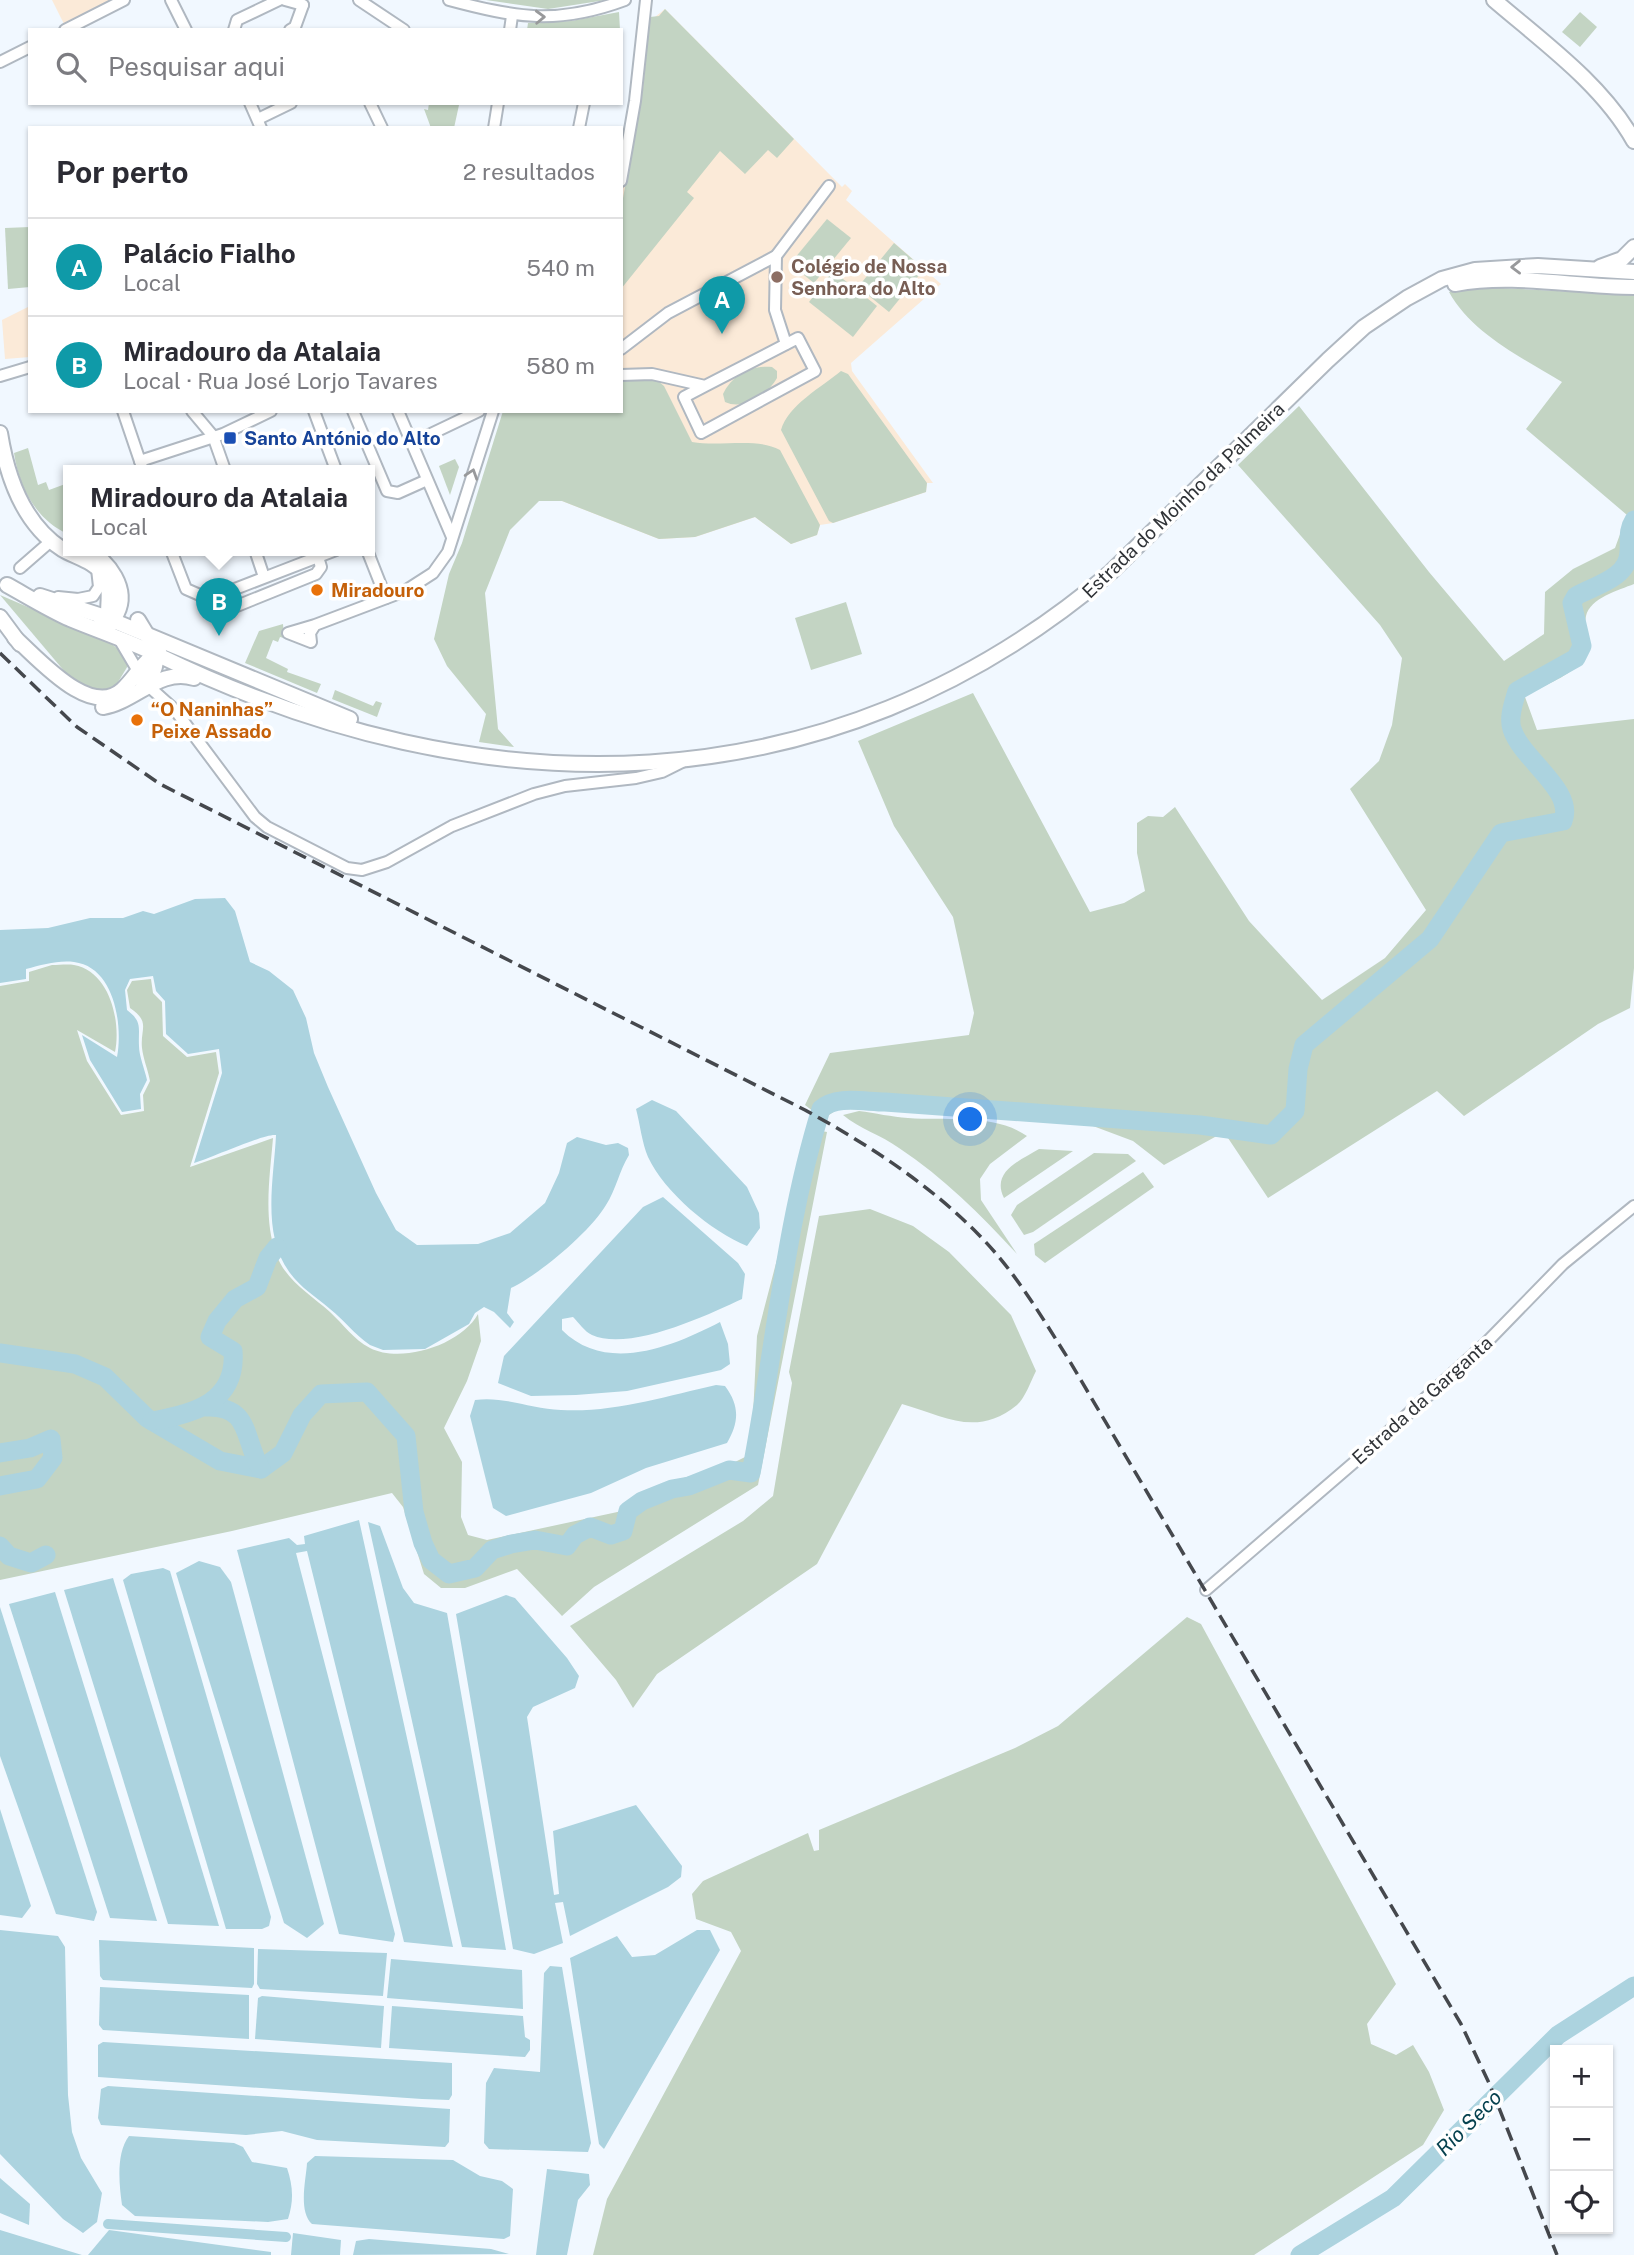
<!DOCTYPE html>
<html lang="pt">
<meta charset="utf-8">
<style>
:root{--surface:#fff;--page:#f7f7f7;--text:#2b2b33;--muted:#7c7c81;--line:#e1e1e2;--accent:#111827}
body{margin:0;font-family:"Public Sans",sans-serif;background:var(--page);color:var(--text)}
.controls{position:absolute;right:21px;bottom:21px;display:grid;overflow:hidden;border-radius:0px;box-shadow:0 2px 5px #0004}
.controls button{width:63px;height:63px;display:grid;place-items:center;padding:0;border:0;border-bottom:2px solid var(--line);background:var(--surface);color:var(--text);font:35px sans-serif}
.you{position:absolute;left:971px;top:1120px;width:24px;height:24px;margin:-18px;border:5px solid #fff;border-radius:50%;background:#1a73e8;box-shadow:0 0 0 10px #1a73e833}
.badge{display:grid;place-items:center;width:46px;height:46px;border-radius:50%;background:var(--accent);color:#fff;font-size:23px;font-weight:700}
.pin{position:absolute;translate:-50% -58px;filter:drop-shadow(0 2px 4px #0008)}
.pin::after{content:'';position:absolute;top:37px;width:24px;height:21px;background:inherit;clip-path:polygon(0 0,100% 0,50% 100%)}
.popup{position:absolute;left:63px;top:465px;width:312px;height:91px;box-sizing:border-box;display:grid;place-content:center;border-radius:0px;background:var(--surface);filter:drop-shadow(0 2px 5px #0005);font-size:23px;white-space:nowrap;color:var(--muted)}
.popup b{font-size:26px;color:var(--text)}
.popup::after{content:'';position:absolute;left:50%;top:100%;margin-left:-14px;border:14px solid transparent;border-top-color:var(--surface)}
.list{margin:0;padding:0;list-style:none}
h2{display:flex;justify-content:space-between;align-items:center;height:91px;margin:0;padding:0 28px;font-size:30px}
h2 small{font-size:23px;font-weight:400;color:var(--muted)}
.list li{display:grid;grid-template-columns:46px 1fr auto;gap:21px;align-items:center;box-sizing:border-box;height:98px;padding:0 28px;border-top:2px solid var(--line)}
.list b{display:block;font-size:26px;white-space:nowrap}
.list p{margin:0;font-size:23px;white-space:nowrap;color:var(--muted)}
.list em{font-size:23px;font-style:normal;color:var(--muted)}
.icon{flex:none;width:38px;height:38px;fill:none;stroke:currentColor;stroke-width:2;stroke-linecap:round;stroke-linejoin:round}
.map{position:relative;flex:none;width:1634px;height:2255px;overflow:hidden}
.search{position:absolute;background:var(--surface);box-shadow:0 2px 5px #0004;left:28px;top:28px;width:595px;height:77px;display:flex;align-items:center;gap:18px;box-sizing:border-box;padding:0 24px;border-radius:0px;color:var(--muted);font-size:26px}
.panel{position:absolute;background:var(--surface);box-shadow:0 2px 5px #0004;left:28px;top:126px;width:595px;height:287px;border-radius:0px}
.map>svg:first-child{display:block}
.education{fill:#fbead8}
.green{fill:#c3d4c3}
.water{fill:#acd3df}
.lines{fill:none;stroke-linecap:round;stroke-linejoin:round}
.canal{stroke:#acd3df;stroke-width:10}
.river{stroke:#acd3df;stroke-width:19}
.street-casing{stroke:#b0b8c1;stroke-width:14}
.secondary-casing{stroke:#b0b8c1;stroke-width:18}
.street{stroke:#fff;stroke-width:10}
.secondary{stroke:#fff;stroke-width:14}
.rail{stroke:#45484d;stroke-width:3.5;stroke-dasharray:14 7;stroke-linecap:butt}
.oneway{stroke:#98999b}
.education-dot{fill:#8d6e63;stroke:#fff;stroke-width:2.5}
.transit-dot{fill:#1a4fb4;stroke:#fff;stroke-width:2.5}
.food-dot{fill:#e8710a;stroke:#fff;stroke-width:2.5}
.labels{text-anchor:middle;stroke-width:7;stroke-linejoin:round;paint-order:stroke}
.education-label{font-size:19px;font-weight:bold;fill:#785e54;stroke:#fff;text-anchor:start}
.transit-label{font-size:19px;font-weight:bold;fill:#164399;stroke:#fff;text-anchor:start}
.street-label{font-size:19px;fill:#303337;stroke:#fff}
.food-label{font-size:19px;font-weight:bold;fill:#c56008;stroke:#fff;text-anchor:start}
.water-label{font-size:21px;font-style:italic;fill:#07424f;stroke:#fff}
</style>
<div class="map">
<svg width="1634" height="2255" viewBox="0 0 1634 2255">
<rect width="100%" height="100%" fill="#f1f8ff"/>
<g class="education">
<path d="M52,0H112L64,24Z"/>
<path d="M665,9L842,187L845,184L852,191L846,200L941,284L851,363L852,371L933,483H927L926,492L833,523L820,525L817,535L791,544L755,517L695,537L659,539L562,501H539L503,411H621V153L643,17H655Z"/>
<path d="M30,306V357L5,359L2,320Z"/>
</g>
<g class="green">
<path d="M486,0H606L548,9Z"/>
<path d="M665,9L794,139L777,158L768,150L745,174L720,151L687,192L694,198L621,289V209L643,89L650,17L659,16Z"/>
<path d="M619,12L620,30H527L528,23L571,21Z"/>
<path d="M1580,12L1597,27L1580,47L1562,32Z"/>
<path d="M429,103L459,105L454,128H431L424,109L428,110Z"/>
<path d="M827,219L851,238L814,283L790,264Z"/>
<path d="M30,227V287L8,289L5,228Z"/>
<path d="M894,243L924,269L889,312L858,287Z"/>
<path d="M833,271L877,306L853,337L809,302Z"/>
<path d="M1484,287L1634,295V584C1619,590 1590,598 1586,616C1582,634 1594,643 1579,663C1566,679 1542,685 1525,697L1537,730L1634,719V968L1630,1008L1598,1024L1464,1116L1437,1091L1268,1198L1224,1132L1164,1165L1133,1141L1093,1126L850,1101L823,1119L805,1105L830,1053L969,1035L974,1013L953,917L894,826L858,741L973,693L1090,912L1124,903L1145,891L1137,853V823L1148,816L1163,817L1175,807L1249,921L1322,1000L1385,958L1426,910L1350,789L1379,761L1392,725L1402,658L1380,625L1238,465L1299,406L1429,572L1504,661L1544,634L1545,592L1573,569L1615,548L1627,515L1526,429L1562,382C1523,358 1472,334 1449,292Z"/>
<path d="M772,367L777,371V378C768,394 744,411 725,402L723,394C732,375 752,365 772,367Z"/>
<path d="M841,371L848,374L927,483L926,492L833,523L829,521L781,430C788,405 822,387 841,371Z"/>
<path d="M646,378L658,381L664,386L692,442C721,447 756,437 780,450L820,525L817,535L791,544L755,517L695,537L659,539L562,501H539L510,530L485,593L498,729L514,747L479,742L486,714L447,666L434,639L449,574L462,543L503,411H621V380Z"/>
<path d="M28,448L38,485L46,482L49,490L68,483V534C36,520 19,487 14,453Z"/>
<path d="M455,459L459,467L450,495L439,466Z"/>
<path d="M0,595L109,642L122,652L129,664L115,687L100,693L77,683L65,672Z"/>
<path d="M846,602L862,654L811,670L795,618Z"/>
<path d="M283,624L284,638L280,637L278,642L273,640L266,658L288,669L287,672L321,684L317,693L245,663L259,631Z"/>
<path d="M335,690L373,706L376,701L382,703L377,717L332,699Z"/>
<path d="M52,965C59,965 68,964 74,965C111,972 121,1023 115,1052L77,1030L87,1061L121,1115L144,1111L143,1095L150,1081C148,1070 143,1058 142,1048C140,1029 151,1022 130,1008L127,990L132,981L151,979L153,993L162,1002L163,1036L187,1057L216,1052L219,1073L190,1167L273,1138C270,1175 263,1218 276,1254C286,1281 310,1294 330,1312C344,1325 353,1339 370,1348C401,1364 461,1345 478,1314L481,1341L467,1381L444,1428L462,1462L461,1517L468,1535L487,1540L622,1511L665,1483L727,1466L751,1454L757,1336L811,1129L827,1132L758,1485L594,1587L562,1616L517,1569L465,1588H441L424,1574L403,1507L392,1493L232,1531L0,1580V986L29,981V972Z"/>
<path d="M859,1111C875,1113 892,1117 908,1118C947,1121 994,1113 1027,1136L990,1164L980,1179L981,1200L1017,1254C980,1214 944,1178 899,1148C881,1135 860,1129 843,1115Z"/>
<path d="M1039,1149L1073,1151L1004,1198C991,1172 1019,1161 1039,1149Z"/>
<path d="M1094,1153L1128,1154L1136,1161L1033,1232L1024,1235L1011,1215L1017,1205Z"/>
<path d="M1143,1172L1154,1187L1045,1263L1035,1255L1034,1244Z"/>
<path d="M870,1209L913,1226L949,1252L1011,1315L1036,1371C1031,1381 1025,1398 1017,1405C976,1438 945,1416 902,1404L817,1564L657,1674L633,1708L616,1680L570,1626L743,1521L773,1496L792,1383L789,1372L819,1216Z"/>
<path d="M1187,1617L1201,1624L1396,1984L1367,2024L1371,2044L1396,2055L1413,2045L1429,2072L1444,2110L1423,2145L1254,2255H593L607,2199L741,1951L731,1932L696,1919L692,1894L703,1881L808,1833L814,1851L819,1850V1830L1015,1748L1058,1726Z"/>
</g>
<g class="water">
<path d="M225,898L235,911L250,962L269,971L293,990L306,1018L314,1053L328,1087L376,1193L396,1230L417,1245L478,1244L510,1233L545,1203L559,1173L567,1143L577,1137L606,1145L618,1143L628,1148L629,1155C619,1171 616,1190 606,1205C590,1232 539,1275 511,1288L507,1313L514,1322L510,1328L494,1312L484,1307L475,1313L469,1324L425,1349L383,1350L370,1345C354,1334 344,1320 330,1309C316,1297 300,1287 290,1273C261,1234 274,1179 276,1135C265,1133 211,1158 194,1163L222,1073L219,1049L188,1054L166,1034L165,1001L156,991L153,976L130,979L125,990L127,1010C143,1022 138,1028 139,1046C139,1056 145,1070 147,1080L140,1094L141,1109L122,1112L90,1060L82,1035L117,1057C123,1026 115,967 74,962C58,960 42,965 26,969V979L0,983V930L48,928L90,918H123L143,911L154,914L195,899Z"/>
<path d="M652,1100L676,1111L747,1187L759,1213L760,1228L747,1246C712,1232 664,1192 648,1157C642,1143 640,1124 636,1109Z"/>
<path d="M663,1197L738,1263L745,1274L742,1299C708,1315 629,1352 592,1335C585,1332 578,1322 573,1317L562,1319V1330C606,1374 672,1347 720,1322L728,1344L730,1364L721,1370L627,1391L576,1395L531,1396L498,1383L504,1356L643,1207Z"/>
<path d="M716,1385L725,1386C740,1406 739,1422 727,1443L646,1468L591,1493L506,1516L493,1508L470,1416L475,1400C505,1396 531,1409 561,1410C613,1413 667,1396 716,1385Z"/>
<path d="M359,1520L453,1947L404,1942L307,1551L296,1553L395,1934L393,1942L339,1934L237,1550L289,1538L297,1545L305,1544L304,1536Z"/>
<path d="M368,1522L380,1526L403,1588L414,1603L447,1613L506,1950L462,1947Z"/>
<path d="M199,1561L220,1567L231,1582L324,1924L307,1938L284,1923L176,1573Z"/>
<path d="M163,1568L170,1571L271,1917L269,1926L262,1929H226L123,1580L131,1574Z"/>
<path d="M113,1578L219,1926L168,1924L64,1590Z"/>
<path d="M55,1592L157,1921L110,1918L9,1604Z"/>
<path d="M506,1595L515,1598L567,1658L579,1676L575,1688L533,1707L527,1717L554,1895L559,1894L553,1831L636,1805L682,1866L681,1877L668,1887L570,1936L563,1902L555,1903L563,1943L534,1954L513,1949L456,1614Z"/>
<path d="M0,1607L97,1912L94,1921L56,1914L0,1756Z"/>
<path d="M0,1809L31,1906L22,1918L0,1915Z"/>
<path d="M0,1930L58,1936L65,1947L68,2095L72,2132L81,2158L102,2193L97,2222L83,2233L63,2219L0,2154Z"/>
<path d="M697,1930H710L720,1950L604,2149L599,2144L570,1958L617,1936L632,1957L655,1955Z"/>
<path d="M99,1940L254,1948V1984L252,1988L103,1980L100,1976Z"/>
<path d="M258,1949L387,1953L383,1996L260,1989L257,1984Z"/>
<path d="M391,1959L522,1970L523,2009L387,1998Z"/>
<path d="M550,1966L562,1967L591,2143L588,2152L489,2149L484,2143L486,2083L494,2068L540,2072L544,1973Z"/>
<path d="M100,1987L249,1995V2039L103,2030L99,2025Z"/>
<path d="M262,1996L384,2006L381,2048L255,2039L258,1998Z"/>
<path d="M392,2006L523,2016L525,2037L530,2040V2050L525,2057L389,2048Z"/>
<path d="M103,2042L452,2063V2095L449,2100L422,2099L98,2077V2045Z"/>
<path d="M108,2086L450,2109L449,2142L445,2147L317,2140L282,2131L246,2135L101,2125L98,2118L101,2089Z"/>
<path d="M129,2136L234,2143L243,2147L252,2162L287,2168C293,2186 294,2200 288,2219L268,2222L135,2216L122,2205C119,2184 116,2153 129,2136Z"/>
<path d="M315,2156L453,2160L480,2176L502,2181L513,2189L510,2236L504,2239L312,2224C298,2211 306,2180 307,2163Z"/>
<path d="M547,2169L589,2174L590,2185L578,2200L567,2255H536Z"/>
<path d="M0,2178L30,2204L29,2225L0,2213Z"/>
<path d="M0,2230L82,2255H0Z"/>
<path d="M109,2230L271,2252V2255H88Z"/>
<path d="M293,2233L341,2240L340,2255H291Z"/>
<path d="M369,2239L491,2249L509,2254L353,2255L356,2241Z"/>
</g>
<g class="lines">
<path class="canal" d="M108,2224L286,2237"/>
<g class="river">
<path d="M0,1353L75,1364L105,1377L147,1418L220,1461L261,1469L283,1453L302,1415L321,1394L367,1392L406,1436L414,1512L423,1543L431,1560L449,1574L475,1568L492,1550L511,1544L535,1540L567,1546L575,1535L590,1527L611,1535L623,1531L628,1511L642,1501L672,1489L689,1486L729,1470L751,1473C775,1351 784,1228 821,1109C836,1095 865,1102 885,1102L1200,1125L1271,1135L1295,1111L1298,1069L1304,1045L1430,939L1501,833L1563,821C1575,790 1522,760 1512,729C1508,717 1514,702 1517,691L1576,658L1582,646L1572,603L1576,596C1596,585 1628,578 1629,552C1630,540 1627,531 1634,520"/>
<path d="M206,1407C252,1405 243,1440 261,1469"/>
<path d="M152,1421C194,1414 237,1402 233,1351L210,1337L217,1321L235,1299L257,1287L268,1258L277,1247"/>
<path d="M0,1453L30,1448L51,1439L53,1458L37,1479L0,1486"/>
<path d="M0,1546L9,1556L31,1563L46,1555"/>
<path d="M1300,2255L1393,2198L1558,2035L1634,1986"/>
</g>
<g class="street-casing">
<g id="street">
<path d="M171,0L186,30"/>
<path d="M285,0L303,5"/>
<path d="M359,0L404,30"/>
<path d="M449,0C516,18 558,25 625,0"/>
<path d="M65,30L124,0"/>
<path d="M234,30L237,20L279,0"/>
<path d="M290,30L295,27L303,5"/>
<path d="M510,30L512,16"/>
<path d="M0,62L30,47"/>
<path d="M250,103L261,128"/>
<path d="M370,103L382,128"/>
<path d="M258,119L291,103"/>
<path d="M494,128L498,103"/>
<path d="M579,128L584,103"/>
<path d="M621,181L635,101L646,0"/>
<path d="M776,256L775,310L786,344"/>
<path d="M621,349L668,313L776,256L829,186"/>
<path d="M621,375L652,374L705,386L798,338L815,371L701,433L684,397L705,386"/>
<path d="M0,376L30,367"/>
<path d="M123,411L143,470"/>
<path d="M192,411L213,436L225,470"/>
<path d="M314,411L336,470"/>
<path d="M353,411L387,491L398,493L427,480"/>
<path d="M398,411L452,537"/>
<path d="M412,443L479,411"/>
<path d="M140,461L223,434L271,411"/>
<path d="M171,550L186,589L209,599L336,550"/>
<path d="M255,550L264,577"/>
<path d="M367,550L386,598"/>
<path d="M20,568L51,541"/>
<path d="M58,597L78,599L93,596L99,587L97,569"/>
<path d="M209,599L217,614L316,574L321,567L318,557"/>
<path d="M315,625L288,633L311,642L310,633L315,625L405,591L433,573L448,552L493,411"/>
<path d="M119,639L145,683L175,710L255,817L267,827L347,868L362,870L387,862L452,826L534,794L565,786L636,778L662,772L686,760"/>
<path d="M1206,1590L1365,1453L1486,1343L1563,1264L1634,1206"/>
</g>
</g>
<g class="secondary-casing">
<g id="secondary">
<path d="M1494,0C1543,42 1602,84 1634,141"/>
<path d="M1600,267L1622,259L1634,247"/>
<path d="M1455,284C1514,273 1574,287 1634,287"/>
<path d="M0,433C7,477 24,524 62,549C75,557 94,561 103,574C114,590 105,610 109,627"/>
<path d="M87,550C109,561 129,589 117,613L101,620"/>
<path d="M7,585C27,596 48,609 70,619C99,631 129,641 158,655C481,812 829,812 1111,572L1328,360L1364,327L1407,298L1442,279L1475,270L1538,266L1634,272"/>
<path d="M40,596L102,616L350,719"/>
<path d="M0,617L20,644"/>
<path d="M138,620C153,645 167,661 143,686"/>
<path d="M15,638C38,658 90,719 122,690C136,677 142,662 159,651"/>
<path d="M103,707C135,702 160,667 194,678"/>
</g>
</g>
<use href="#street" class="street"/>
<use href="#secondary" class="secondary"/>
<path class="rail" d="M0,653L77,727L160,784L805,1110C867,1144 928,1183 978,1234C1015,1271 1041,1316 1069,1360L1461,2024L1490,2085L1557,2255"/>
</g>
<defs><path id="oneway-chevron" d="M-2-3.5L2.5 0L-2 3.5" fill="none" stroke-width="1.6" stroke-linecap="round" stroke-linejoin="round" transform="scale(1.75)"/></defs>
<g class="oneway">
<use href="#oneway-chevron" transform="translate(540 17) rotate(-2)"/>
<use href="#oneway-chevron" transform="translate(1516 267) rotate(179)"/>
<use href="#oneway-chevron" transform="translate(472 474) rotate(-72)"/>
</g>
<circle class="education-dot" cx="777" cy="277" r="7"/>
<rect class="transit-dot" x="223" y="431" width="14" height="14" rx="3.5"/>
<g class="food-dot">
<circle cx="317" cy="590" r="7"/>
<circle cx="137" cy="720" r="7"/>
</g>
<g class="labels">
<g class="education-label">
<text x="791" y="273">Colégio de Nossa<tspan x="791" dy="22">Senhora do Alto</tspan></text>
</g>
<g class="transit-label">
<text x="244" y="445">Santo António do Alto</text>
</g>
<g class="street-label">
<text transform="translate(1183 500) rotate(-44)" y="7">Estrada do Moinho da Palmeira</text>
<text transform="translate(1422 1400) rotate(-42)" y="7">Estrada da Garganta</text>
</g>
<g class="food-label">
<text x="331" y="597">Miradouro</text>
<text x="151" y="716">“O Naninhas”<tspan x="151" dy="22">Peixe Assado</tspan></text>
</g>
<g class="water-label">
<text transform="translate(1469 2123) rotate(-45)" y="7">Rio Seco</text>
</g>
</g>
</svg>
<div class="controls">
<button>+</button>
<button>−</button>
<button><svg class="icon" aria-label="locate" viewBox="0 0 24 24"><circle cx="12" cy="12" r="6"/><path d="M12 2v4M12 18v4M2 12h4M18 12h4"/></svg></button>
</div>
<div class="you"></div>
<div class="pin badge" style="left:722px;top:334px;background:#0f9aa8">A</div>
<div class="pin badge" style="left:219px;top:636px;background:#0f9aa8">B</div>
<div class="popup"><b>Miradouro da Atalaia</b>Local</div>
<div class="search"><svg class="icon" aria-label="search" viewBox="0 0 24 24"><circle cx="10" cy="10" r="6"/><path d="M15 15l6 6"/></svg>Pesquisar aqui</div>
<section class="panel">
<h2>Por perto<small>2 resultados</small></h2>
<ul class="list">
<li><span class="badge" style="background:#0f9aa8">A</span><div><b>Palácio Fialho</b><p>Local</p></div><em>540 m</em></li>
<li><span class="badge" style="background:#0f9aa8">B</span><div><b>Miradouro da Atalaia</b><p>Local · Rua José Lorjo Tavares</p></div><em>580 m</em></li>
</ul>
</section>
</div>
